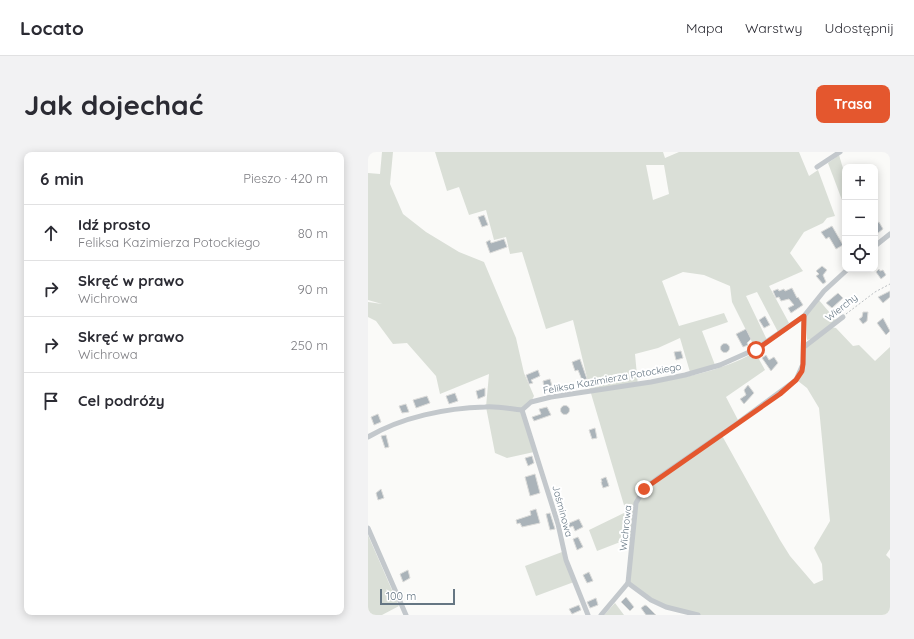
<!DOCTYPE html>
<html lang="pl">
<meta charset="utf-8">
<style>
:root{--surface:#fff;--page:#f2f2f3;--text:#2b2b33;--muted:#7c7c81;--line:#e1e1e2;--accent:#e4572e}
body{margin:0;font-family:Quicksand,sans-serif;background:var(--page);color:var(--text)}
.controls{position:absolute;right:12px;top:12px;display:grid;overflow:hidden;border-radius:8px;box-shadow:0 2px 10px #0003}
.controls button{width:36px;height:36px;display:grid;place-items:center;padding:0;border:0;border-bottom:1px solid var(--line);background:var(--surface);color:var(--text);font:20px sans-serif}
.scale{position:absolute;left:12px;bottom:10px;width:75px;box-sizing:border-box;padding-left:4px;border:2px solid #657683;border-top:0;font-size:11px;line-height:14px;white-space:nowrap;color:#657683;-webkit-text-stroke:3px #fff;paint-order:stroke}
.stop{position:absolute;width:12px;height:12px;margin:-9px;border:3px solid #e4572e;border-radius:50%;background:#fff}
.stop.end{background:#e4572e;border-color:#fff;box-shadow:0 1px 4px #0008}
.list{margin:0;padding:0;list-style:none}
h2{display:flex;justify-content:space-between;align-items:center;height:52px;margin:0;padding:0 16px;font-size:17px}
h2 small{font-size:13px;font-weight:400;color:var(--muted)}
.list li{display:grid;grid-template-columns:26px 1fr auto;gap:12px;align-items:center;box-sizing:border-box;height:56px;padding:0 16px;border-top:1px solid var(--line)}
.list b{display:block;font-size:15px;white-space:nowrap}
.list p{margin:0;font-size:13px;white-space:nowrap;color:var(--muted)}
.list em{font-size:13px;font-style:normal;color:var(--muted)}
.icon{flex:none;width:22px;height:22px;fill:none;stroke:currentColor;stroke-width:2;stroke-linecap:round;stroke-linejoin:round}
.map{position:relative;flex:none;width:522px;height:463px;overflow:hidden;border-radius:8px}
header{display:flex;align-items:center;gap:24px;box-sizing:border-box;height:56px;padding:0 20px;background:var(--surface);border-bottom:1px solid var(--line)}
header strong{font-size:19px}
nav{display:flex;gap:22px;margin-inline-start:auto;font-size:14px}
.intro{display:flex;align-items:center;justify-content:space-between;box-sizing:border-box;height:96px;padding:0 24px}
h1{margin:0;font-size:28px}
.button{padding:10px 18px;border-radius:8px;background:var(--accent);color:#fff;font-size:14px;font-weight:700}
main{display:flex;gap:24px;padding:0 24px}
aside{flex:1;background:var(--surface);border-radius:8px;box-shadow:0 2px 10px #0003}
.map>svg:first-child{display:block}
.green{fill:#dadfd7;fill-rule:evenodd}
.building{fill:#aab3b9;stroke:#dcdcda}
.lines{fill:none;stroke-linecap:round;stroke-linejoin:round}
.path{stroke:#bbbfc2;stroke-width:1;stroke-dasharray:2 2;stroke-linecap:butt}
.minor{stroke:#c3c8cc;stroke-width:5}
.route{stroke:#e4572e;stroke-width:5}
.labels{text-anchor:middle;stroke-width:4;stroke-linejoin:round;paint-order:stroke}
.street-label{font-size:10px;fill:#657683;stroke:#fff}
</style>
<header>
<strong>Locato</strong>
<nav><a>Mapa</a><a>Warstwy</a><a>Udostępnij</a></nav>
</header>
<div class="intro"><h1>Jak dojechać</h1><a class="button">Trasa</a></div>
<main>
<aside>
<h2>6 min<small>Pieszo · 420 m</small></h2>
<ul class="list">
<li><svg class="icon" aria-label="ahead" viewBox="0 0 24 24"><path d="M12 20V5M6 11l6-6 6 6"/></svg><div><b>Idź prosto</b><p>Feliksa Kazimierza Potockiego</p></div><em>80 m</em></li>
<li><svg class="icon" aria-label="right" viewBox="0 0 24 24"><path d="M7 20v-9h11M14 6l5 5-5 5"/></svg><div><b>Skręć w prawo</b><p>Wichrowa</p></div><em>90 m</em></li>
<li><svg class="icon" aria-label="right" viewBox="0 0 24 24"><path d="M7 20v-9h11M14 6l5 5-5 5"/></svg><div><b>Skręć w prawo</b><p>Wichrowa</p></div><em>250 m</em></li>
<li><svg class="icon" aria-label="arrive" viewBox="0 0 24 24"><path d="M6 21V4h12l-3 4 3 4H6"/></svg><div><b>Cel podróży</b></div></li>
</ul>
</aside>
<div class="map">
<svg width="522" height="463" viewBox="0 0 522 463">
<rect width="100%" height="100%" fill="#fafaf8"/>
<g class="green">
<path d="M14,0H25L22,32L35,62L58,80L91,100L116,110L148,186L156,221L166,244L163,250L154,258L166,300L139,306L127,301L118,255L121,222L72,242L68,224L39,191L25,192L8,169L0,165V150L14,152L0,148V21L12,22Z"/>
<path d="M67,0H295L297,6L311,0H431L441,24L450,18L467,64L459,66L455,71L436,80L422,101L435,119L401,134L421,171L410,180L389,140L378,144L399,188L387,196L364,150L362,134L336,123L315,120L294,129L311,174L356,161L360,170L334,179L347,213L322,220L312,186L290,196L267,202L270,234C310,226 351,221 387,200L397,218L358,245L370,268L352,280L412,388L422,404L446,432L455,428L454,412L446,396L462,369L451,256L439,236L430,229L436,219V195L463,175L468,176L485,194L491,193L507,209L522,195V397L518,403L522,407V463H330L298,455L260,431L264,394L260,387L229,399L221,378L258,360L222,238L205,168L178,177L154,100L142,102L138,85L126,88L118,58L101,63L91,35L79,39ZM278,13H296L301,42L285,48Z"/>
<path d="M471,3L477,23V56L460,11Z"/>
<path d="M450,147L468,168L443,187L439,188L438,164Z"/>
<path d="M0,383L31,454L14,463H0Z"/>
<path d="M194,400L206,430L168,444L157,414Z"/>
<path d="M247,451L256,463H236Z"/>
</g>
<g class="building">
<path d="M116,63L120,73L114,75L110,65Z"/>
<path d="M511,70L515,77L510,81L507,77V72Z"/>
<path d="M464,74L475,93L468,97L461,85L458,87L453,80Z"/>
<path d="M136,87L139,95L122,101L118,90L122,88L123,91Z"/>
<path d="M454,114L459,118L455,123L458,130L455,132L448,124L451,122L448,119Z"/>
<path d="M511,117L512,119L515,118L518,123L513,127L508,120Z"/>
<path d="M424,136L429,146L430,145L435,153L423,161L420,156L426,153L421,147L413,149L411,145L408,146L405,139L410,137L411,139L416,137L417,139Z"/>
<path d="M522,139V145L515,151L510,145Z"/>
<path d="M470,141L475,146L464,156L458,151Z"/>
<path d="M495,160H500L499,169L495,172L491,167L494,165Z"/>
<path d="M397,164L402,173L396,176L391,168Z"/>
<path d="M515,166L522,179L518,183L509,171Z"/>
<path d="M378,177L383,187L379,191L380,193L375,195L368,182Z"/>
<circle cx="357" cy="196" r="4.5"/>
<path d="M313,199L315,206L308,208L306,200Z"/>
<path d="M398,203L401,208L406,205L410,211L403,219L394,206Z"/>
<path d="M212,207L219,227L214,228L210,218L207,219L204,210Z"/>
<path d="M170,218L172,224L163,228L165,231L161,232L158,223Z"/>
<path d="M182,227L184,234L176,236L175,229Z"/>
<path d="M380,233L386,241L376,252L372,247L378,243L376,238Z"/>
<path d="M117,236V244L110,247L108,239Z"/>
<path d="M87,241L90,249L81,252L78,244Z"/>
<path d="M59,244L62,251L48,256L45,248Z"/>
<path d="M38,252L41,260L34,261L31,254Z"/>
<circle cx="197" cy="258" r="4.5"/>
<path d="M179,255L183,263L166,269L164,265L173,262L171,257Z"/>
<path d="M10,262L13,270L6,273L3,265Z"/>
<path d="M227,276L229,286L224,287L221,278Z"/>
<path d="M18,283L21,295L17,296L13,284Z"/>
<path d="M164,304L166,311L160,314L157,306Z"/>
<path d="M167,322L172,341L162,344L157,325Z"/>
<path d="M238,325L241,334L235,336L233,330H234L233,327Z"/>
<path d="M13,337L16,346L10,348L8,341Z"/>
<path d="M168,357L172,371L154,375L152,371L149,372L148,368L163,363L162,359Z"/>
<path d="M182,361L187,377L182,378L178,362Z"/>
<path d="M211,367L215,375L207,379L205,374L200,376L199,372Z"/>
<path d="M210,385L215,395L209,398L205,387Z"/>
<path d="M40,418L42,426L35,430L32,422Z"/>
<path d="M221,420L225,429L219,431L215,423Z"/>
<path d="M258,445L266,455L262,459L253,450Z"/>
<path d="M228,446L230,453L222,456L219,450Z"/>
<path d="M211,453L213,458L204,462L201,457Z"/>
<path d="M277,453L279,454L288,463H278L273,456Z"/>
</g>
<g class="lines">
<path class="path" d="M478,162L507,140L522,132"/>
<g class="minor">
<path d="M449,15L472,0"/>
<path d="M507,94L522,82"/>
<path d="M436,195L475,165"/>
<path d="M154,258L190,372L198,408L220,463"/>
<path d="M0,285C34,265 78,256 117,255C129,254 142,257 154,258L163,250L183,245L283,230L317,223L352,213L388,197L436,164"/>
<path d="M0,376L38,463"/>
<path d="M260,431L283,448L298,455L330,463"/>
<path d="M233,463L260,431L268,351L276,337L290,326L371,270L428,228L435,212L436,164L456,139L480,117"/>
</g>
</g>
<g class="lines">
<path class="route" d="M276,337L412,242L428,228L434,219L435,212L436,164L388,198"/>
</g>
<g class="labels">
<g class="street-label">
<text transform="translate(473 155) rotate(-38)" y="4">Wierchy</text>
<text transform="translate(244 226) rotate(-10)" y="4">Feliksa Kazimierza Potockiego</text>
<text transform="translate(195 359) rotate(75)" y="4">Jaśminowa</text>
<text transform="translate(257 376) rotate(-84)" y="4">Wichrowa</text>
</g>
</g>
</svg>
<div class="controls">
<button>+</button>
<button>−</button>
<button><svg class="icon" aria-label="locate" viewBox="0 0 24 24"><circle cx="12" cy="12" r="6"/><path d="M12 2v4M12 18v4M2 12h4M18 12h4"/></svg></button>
</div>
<div class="scale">100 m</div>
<div class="stop" style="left:388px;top:198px"></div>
<div class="stop end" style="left:276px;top:337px"></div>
</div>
</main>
